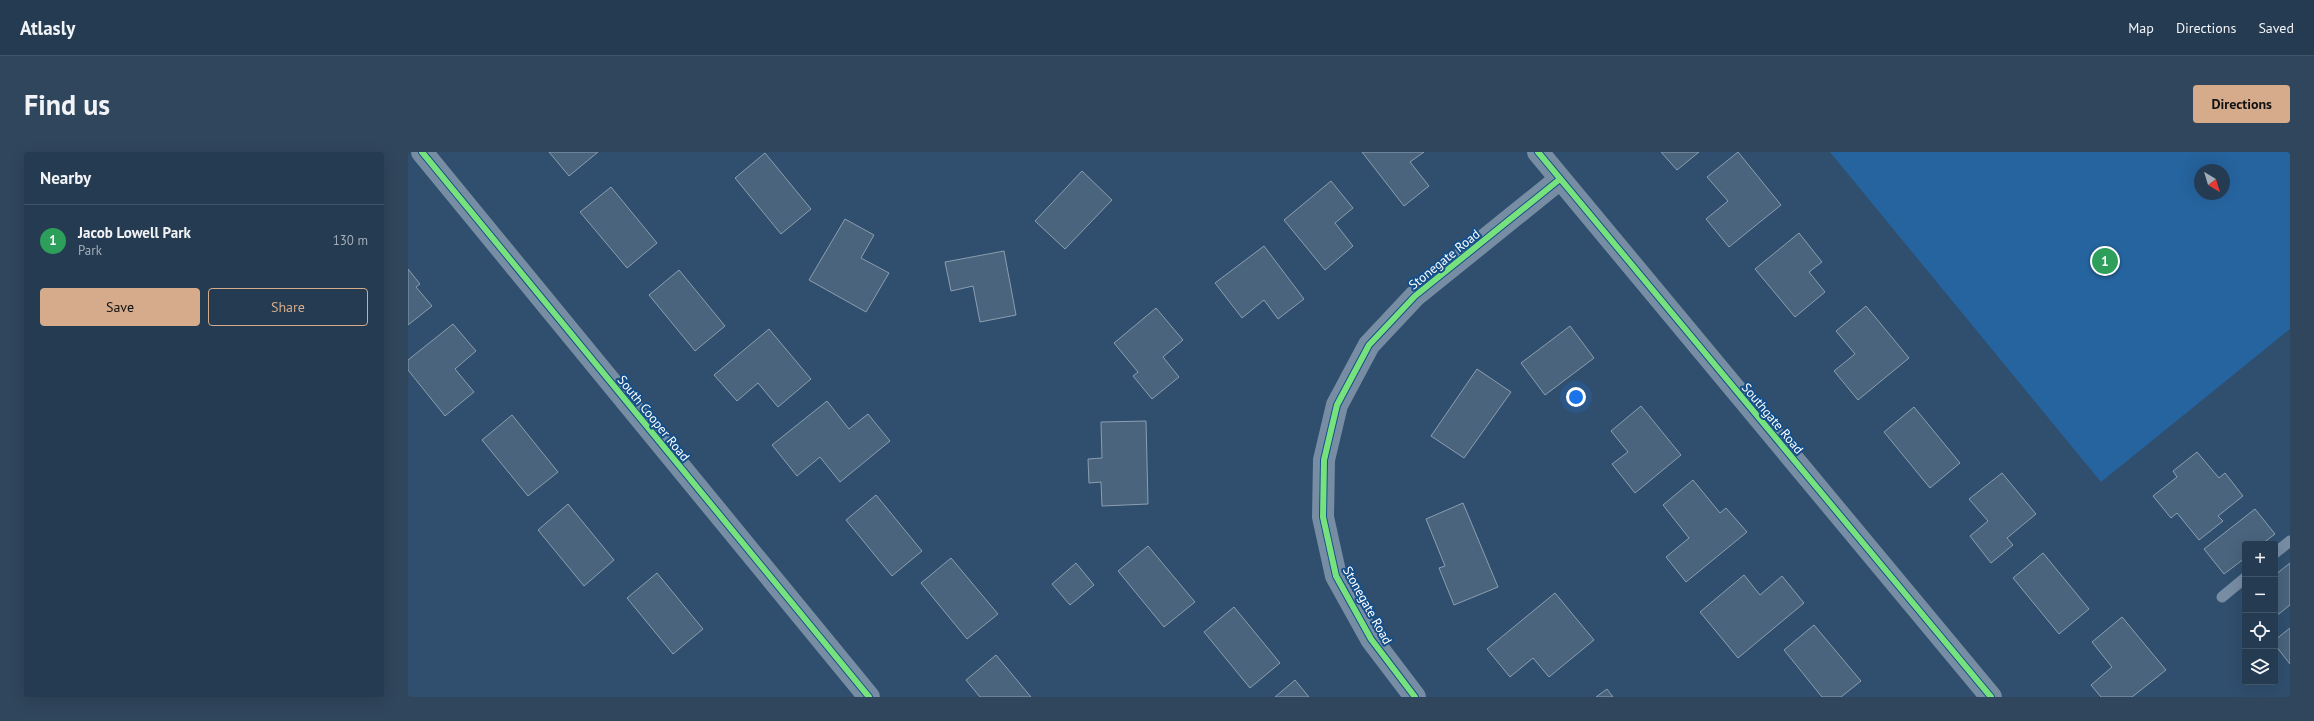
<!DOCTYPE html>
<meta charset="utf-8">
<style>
:root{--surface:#243b52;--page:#30465c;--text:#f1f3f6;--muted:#a3adb8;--line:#415569;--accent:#d6ab8b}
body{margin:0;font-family:"PT Sans",sans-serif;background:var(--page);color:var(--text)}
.controls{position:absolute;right:12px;bottom:12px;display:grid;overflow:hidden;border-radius:4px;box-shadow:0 4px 16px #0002}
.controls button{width:36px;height:36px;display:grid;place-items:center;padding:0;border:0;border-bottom:1px solid var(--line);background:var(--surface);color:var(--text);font:20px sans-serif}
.compass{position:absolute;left:1786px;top:12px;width:36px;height:36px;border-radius:50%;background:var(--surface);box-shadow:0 4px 16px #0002;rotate:142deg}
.you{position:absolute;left:1168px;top:245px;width:14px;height:14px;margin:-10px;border:3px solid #fff;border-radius:50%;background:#1a73e8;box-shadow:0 0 0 6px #1a73e833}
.badge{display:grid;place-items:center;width:26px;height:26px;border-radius:50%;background:var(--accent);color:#fff;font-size:13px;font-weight:700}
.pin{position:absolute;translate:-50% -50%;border:2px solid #fff;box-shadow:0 1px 4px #0006}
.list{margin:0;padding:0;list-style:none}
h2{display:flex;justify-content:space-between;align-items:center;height:52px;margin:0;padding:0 16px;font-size:17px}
h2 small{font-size:13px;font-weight:400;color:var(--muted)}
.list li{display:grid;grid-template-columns:26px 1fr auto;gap:12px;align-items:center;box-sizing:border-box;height:72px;padding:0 16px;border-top:1px solid var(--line)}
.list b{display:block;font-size:15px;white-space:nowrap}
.list p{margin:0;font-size:13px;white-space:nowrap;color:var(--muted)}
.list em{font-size:13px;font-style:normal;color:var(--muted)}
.actions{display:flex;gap:8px;padding:12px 16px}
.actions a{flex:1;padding:9px 0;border:1px solid var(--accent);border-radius:4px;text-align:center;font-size:14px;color:var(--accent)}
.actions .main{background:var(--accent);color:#111}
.icon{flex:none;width:22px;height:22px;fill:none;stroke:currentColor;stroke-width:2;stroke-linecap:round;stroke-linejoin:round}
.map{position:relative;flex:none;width:1882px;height:545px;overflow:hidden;border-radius:4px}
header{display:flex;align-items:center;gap:24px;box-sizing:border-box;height:56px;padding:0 20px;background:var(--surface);border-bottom:1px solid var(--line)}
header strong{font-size:19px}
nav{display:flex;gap:22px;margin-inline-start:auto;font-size:14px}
.intro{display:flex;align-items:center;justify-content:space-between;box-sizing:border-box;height:96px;padding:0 24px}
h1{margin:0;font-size:28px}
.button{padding:10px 18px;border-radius:4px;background:var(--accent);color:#111;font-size:14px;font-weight:700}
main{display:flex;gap:24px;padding:0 24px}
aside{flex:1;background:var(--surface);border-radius:4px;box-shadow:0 4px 16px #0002}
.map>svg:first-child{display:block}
.green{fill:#26649f;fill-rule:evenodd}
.building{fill:#4a647d;stroke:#8b9eb1}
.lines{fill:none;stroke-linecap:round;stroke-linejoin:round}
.service{stroke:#778da4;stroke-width:11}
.minor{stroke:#778da4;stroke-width:22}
.cycleway-casing{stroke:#154f89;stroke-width:8}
.cycleway{stroke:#77e17e;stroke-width:6}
.labels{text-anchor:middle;stroke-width:4;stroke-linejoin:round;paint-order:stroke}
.street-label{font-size:13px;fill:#fff;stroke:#154f89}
</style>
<header>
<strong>Atlasly</strong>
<nav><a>Map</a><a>Directions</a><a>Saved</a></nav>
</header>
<div class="intro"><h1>Find us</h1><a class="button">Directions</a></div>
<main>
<aside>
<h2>Nearby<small></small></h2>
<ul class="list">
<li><span class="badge" style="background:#2e9e5b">1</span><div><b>Jacob Lowell Park</b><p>Park</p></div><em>130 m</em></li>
</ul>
<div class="actions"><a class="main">Save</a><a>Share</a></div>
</aside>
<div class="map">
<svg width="1882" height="545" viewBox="0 0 1882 545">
<rect width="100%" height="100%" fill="#304f6e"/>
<path class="green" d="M1422,0H1882V177L1693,330ZM1792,18H1816V42H1792Z"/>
<g class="building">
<path d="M141,0H190L161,24Z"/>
<path d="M954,0H1016L1002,10L1021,34L996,54Z"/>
<path d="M1253,0H1291L1269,18Z"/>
<path d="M1330,0L1373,53L1321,95L1298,67L1320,49L1299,25Z"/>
<path d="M357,1L403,57L373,82L327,26Z"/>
<path d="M674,19L704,48L657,97L627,69Z"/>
<path d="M923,29L945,56L927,71L945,94L917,118L876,68Z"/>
<path d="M203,35L249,91L219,116L172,60Z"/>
<path d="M437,67L466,83L453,106L481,121L458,160L401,128Z"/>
<path d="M1391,81L1414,110L1401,120L1417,140L1387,165L1347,117Z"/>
<path d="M856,94L896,147L870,167L856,148L834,166L807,131Z"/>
<path d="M596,99L608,163L572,170L565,134L543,139L537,110Z"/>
<path d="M0,117L12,132L8,135L24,154L0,173Z"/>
<path d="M271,118L317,174L287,199L241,143Z"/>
<path d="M1458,154L1501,206L1450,248L1426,219L1447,202L1428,179Z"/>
<path d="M748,156L775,188L755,205L771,225L744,247L725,224L730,220L706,191Z"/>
<path d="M45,172L68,199L47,217L66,240L37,264L0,218V208Z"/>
<path d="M1162,174L1186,206L1137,243L1113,211Z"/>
<path d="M361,177L403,227L370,255L350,231L329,249L306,223Z"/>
<path d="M1069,217L1103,240L1056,306L1023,284Z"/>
<path d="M419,249L441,277L460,262L482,289L432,330L412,305L389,324L364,293Z"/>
<path d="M1233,254L1273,303L1227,341L1204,312L1220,300L1203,279Z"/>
<path d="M1506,255L1552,311L1522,336L1476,280Z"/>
<path d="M104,263L150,320L120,344L74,288Z"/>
<path d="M738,269L740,352L694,354L693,330L681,331L680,307L694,306L693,270Z"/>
<path d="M1789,300L1811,326L1817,321L1835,344L1810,364L1815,369L1791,388L1769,361L1763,366L1745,344L1769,325L1765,319Z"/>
<path d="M1594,321L1628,362L1599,386L1605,393L1583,411L1562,384L1580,369L1561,347Z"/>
<path d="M1285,328L1312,361L1318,356L1339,380L1278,430L1258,405L1281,386L1255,353Z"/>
<path d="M468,343L514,399L484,424L438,368Z"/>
<path d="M1055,351L1090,435L1046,453L1031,416L1037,414L1018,367Z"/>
<path d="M160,352L206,408L176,434L130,378Z"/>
<path d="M1847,357L1867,382L1854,392H1837V406L1816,422L1796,397Z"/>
<path d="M740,394L787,450L756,475L710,419Z"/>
<path d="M1635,401L1681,457L1651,482L1605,426Z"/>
<path d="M543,406L590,462L559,487L513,431Z"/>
<path d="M668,411L686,433L662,453L644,432Z"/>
<path d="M1882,411V453L1867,465V423Z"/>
<path d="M249,421L295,477L265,502L219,446Z"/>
<path d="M1336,423L1352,443L1374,424L1396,451L1330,506L1292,460Z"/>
<path d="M1147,441L1186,488L1141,525L1125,506L1102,525L1079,497Z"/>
<path d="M826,455L872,511L842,536L796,480Z"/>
<path d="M1714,465L1758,518L1724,545H1693L1683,533L1704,515L1684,490Z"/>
<path d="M1406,473L1453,529L1433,545H1414L1376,498Z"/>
<path d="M1882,476V512L1867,493V488Z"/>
<path d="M588,503L623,545H572L558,528Z"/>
<path d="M887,528L901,545H867Z"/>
<path d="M1199,537L1205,545H1188Z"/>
</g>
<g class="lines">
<g class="service">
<path d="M1867,401L1882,389"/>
<path d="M1814,445L1837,426"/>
</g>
<g class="minor">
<path d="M14,0L461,545"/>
<path d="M1130,0L1583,545"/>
<path d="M1007,545L963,487L928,424L915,365L916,308L929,253L961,193L1007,144L1152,27"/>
</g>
<g class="cycleway-casing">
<g id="cycleway">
<path d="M14,0L461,545"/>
<path d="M1130,0L1583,545"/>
<path d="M1007,545L963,487L928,424L915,365L916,308L929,253L961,193L1007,144L1152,27"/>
</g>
</g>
<use href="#cycleway" class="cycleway"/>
</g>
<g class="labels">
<g class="street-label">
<text transform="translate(1036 107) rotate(-39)" y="5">Stonegate Road</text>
<text transform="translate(246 266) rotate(51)" y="5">South Cooper Road</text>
<text transform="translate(1365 266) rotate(50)" y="5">Southgate Road</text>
<text transform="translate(960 453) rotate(61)" y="5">Stonegate Road</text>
</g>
</g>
</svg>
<div class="controls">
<button>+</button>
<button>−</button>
<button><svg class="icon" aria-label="locate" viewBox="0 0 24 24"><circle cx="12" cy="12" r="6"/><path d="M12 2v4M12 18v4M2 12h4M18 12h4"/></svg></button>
<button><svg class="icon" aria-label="layers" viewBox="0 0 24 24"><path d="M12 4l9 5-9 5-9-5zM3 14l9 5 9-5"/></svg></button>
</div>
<svg class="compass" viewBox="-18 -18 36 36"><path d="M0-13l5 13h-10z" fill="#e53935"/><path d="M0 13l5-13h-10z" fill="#a3adb8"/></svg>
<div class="you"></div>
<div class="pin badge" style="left:1697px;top:109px;background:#2e9e5b">1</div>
</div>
</main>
